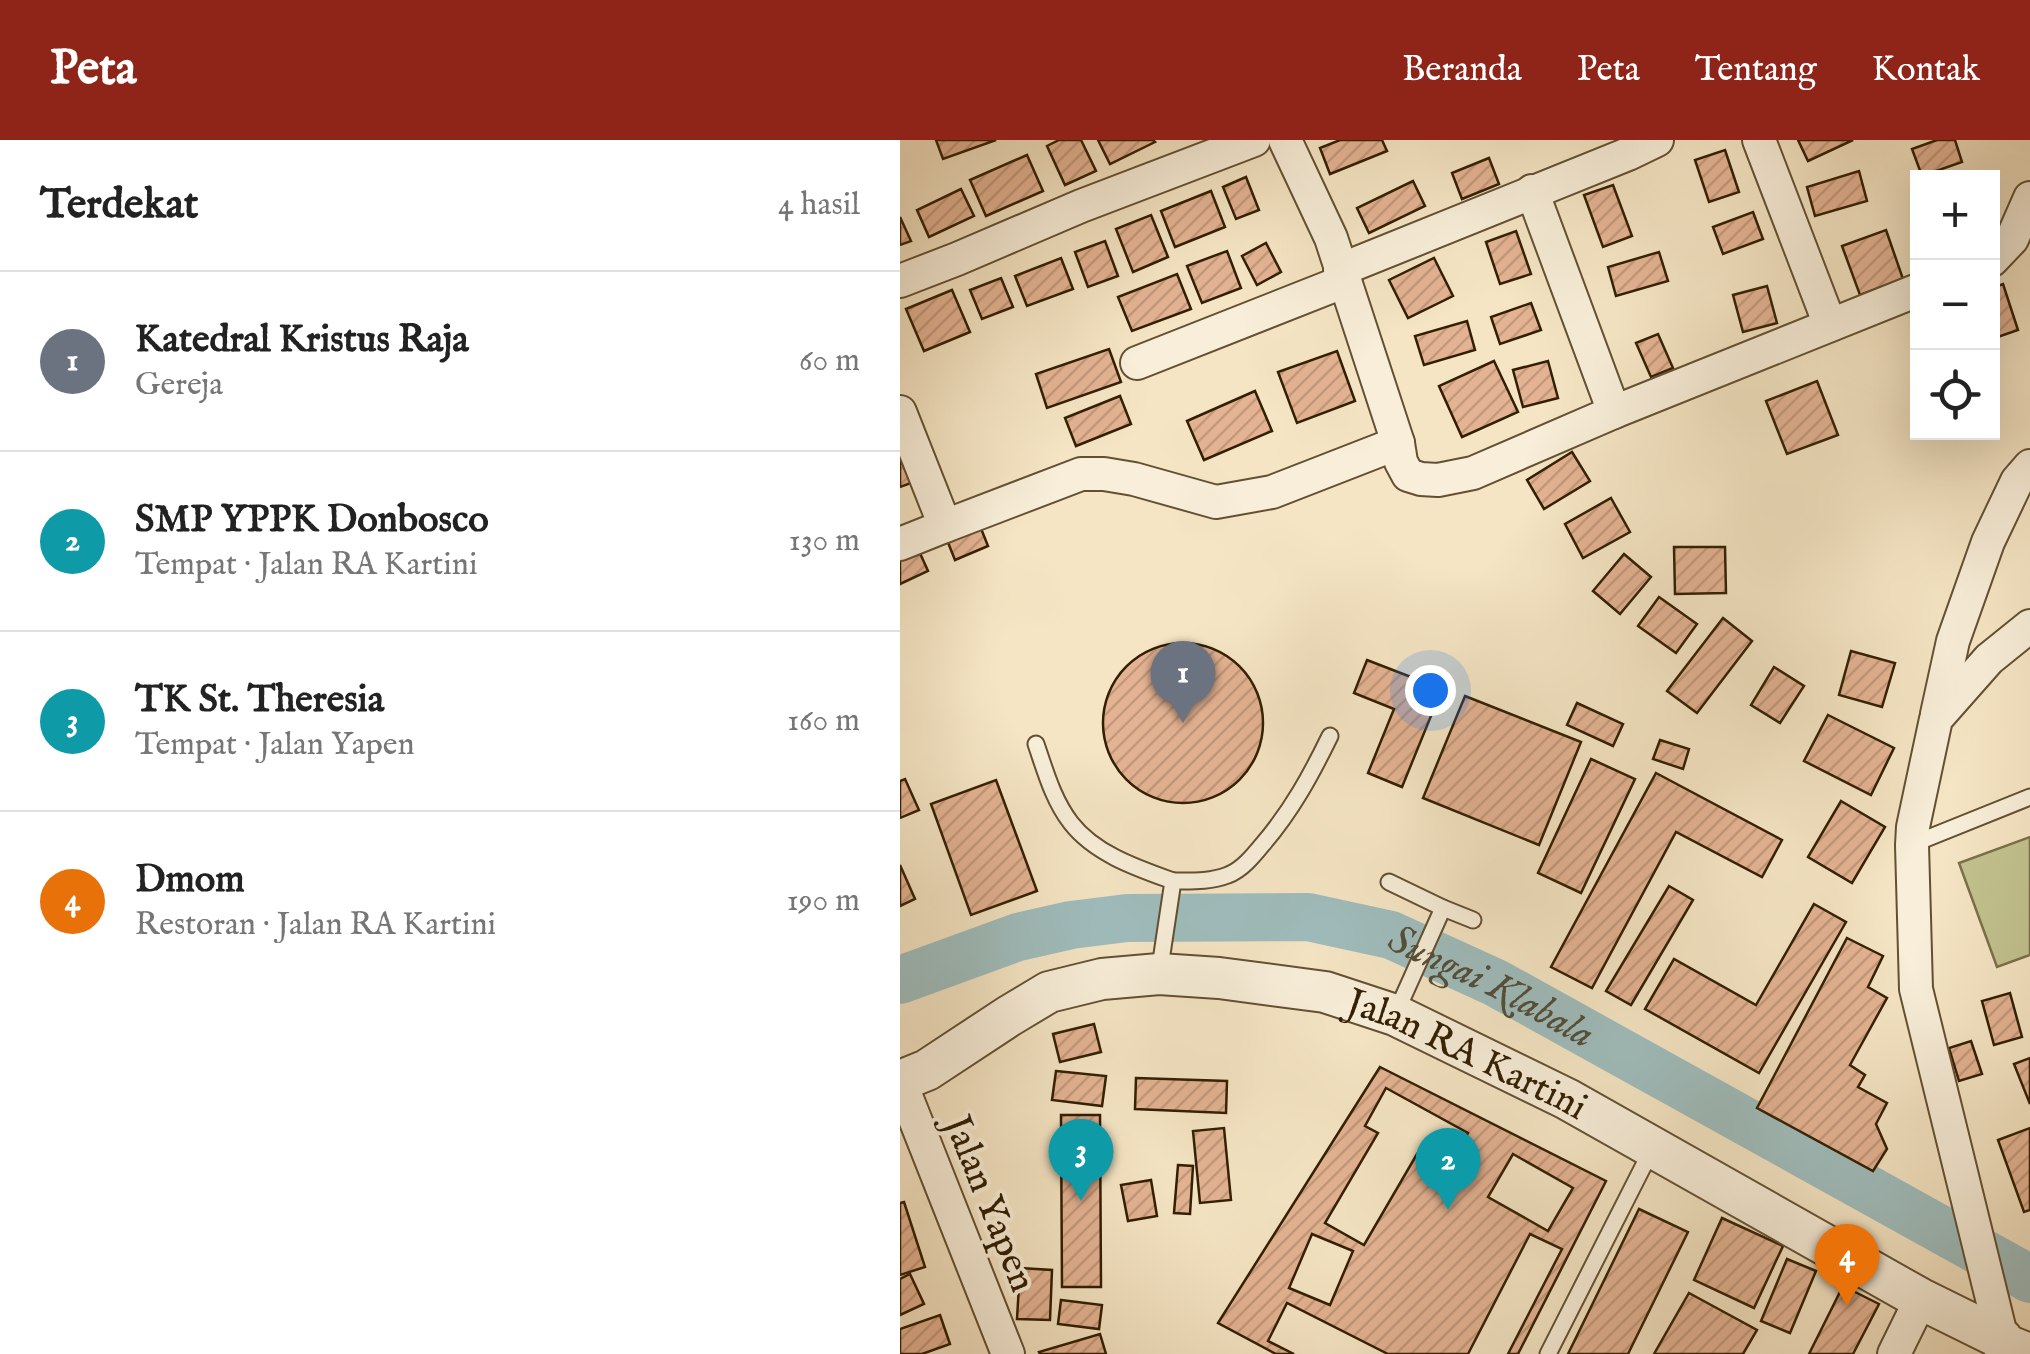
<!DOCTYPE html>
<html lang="id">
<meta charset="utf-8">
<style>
:root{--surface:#fff;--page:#f6f6f6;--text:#222;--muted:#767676;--line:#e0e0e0;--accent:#8f2418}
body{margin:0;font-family:"IM FELL English",serif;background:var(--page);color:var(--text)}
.controls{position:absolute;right:30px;top:30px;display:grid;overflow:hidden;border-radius:0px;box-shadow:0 10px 40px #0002}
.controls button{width:90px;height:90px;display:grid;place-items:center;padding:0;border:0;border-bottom:2px solid var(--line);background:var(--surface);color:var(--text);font:50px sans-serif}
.you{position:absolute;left:530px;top:550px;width:35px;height:35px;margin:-25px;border:8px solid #fff;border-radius:50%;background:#1a73e8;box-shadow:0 0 0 15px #1a73e833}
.badge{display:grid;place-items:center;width:65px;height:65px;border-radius:50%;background:var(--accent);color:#fff;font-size:32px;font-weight:700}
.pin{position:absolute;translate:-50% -82px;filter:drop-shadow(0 2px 5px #0008)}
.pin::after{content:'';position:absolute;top:52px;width:35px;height:30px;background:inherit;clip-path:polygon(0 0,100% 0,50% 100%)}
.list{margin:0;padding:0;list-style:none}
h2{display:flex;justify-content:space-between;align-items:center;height:130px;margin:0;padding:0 40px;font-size:42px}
h2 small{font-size:32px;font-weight:400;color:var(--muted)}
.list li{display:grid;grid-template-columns:65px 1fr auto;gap:30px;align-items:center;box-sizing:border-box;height:180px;padding:0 40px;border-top:2px solid var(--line)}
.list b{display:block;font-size:38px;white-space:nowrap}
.list p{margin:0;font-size:32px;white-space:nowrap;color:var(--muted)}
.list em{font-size:32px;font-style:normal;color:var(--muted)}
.icon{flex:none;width:55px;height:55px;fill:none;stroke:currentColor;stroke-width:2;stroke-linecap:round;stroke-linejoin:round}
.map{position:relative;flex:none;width:1130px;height:1214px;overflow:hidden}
header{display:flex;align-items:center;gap:60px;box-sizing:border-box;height:140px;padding:0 50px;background:var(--accent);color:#fff}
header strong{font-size:48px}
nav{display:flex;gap:55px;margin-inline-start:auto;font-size:35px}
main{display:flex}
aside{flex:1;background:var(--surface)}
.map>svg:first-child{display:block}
.pitch{fill:#c2c390;stroke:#7a7149;stroke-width:2.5}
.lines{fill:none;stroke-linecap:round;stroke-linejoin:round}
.river{stroke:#9fbdbd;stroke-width:48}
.building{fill:url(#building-hatch);stroke:#321f02;stroke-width:2.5;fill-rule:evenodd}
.service-casing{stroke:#635032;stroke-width:19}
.minor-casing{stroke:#635032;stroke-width:36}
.tertiary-casing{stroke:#635032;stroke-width:44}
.service{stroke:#f8eed9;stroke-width:15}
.minor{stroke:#f8eed9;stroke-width:32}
.tertiary{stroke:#f8eed9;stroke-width:40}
.labels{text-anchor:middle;stroke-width:8;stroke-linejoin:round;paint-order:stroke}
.street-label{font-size:38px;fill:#321f02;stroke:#f8eed9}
.water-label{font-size:40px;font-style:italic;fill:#534e3a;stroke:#f8eed9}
</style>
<header>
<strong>Peta</strong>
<nav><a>Beranda</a><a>Peta</a><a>Tentang</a><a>Kontak</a></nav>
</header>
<main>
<aside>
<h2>Terdekat<small>4 hasil</small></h2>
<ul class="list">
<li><span class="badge" style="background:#6b7280">1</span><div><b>Katedral Kristus Raja</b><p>Gereja</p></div><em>60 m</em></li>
<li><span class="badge" style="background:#0f9aa8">2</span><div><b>SMP YPPK Donbosco</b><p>Tempat · Jalan RA Kartini</p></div><em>130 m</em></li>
<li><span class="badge" style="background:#0f9aa8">3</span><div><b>TK St. Theresia</b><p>Tempat · Jalan Yapen</p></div><em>160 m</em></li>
<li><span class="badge" style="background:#e8710a">4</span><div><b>Dmom</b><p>Restoran · Jalan RA Kartini</p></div><em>190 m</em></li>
</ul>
</aside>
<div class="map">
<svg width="1130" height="1214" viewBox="0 0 1130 1214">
<defs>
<pattern id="building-hatch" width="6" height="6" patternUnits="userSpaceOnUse" patternTransform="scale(2.5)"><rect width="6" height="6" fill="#e4b393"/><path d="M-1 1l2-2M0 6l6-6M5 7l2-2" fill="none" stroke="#c49a7d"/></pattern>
</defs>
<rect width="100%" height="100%" fill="#f5e5c4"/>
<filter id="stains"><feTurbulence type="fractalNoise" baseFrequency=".002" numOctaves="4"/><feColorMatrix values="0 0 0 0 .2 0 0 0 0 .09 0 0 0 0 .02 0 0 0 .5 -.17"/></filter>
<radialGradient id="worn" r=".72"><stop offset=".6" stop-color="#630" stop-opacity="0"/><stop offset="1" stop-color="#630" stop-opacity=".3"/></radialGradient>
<path class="pitch" d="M1130,697V815L1097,827L1059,723Z"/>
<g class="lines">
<path class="river" id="s1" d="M0,840L118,797L171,785L227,778L408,777L491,795L596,843L1130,1139"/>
</g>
<g class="building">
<path d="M36,0H96L43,19Z"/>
<path d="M159,0H181L196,31L165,45L147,6Z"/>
<path d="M198,0H253L255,2L210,24Z"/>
<path d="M440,0H482L487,11L430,34L420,8Z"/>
<path d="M898,0H953L908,21Z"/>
<path d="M1037,0H1055L1062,22L1022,36L1012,9Z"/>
<path d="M825,10L839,52L809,62L795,20Z"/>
<path d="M127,15L143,51L86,76L70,40Z"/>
<path d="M589,18L599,44L562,59L552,33Z"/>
<path d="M959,31L967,61L915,76L907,47Z"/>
<path d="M346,37L359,70L336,79L323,47Z"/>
<path d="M513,41L525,66L469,93L457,68Z"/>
<path d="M713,45L732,96L703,107L684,55Z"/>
<path d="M61,49L74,76L29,97L17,70Z"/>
<path d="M311,51L325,87L275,107L261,71Z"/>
<path d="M853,72L863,99L823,114L813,87Z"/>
<path d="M251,75L268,117L233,132L216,89Z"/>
<path d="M0,77L11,101L0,105Z"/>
<path d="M986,90L1003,139L960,155L942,106Z"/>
<path d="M616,91L631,134L600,144L586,102Z"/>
<path d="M205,101L218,136L188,147L175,112Z"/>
<path d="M366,103L381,132L357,145L342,116Z"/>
<path d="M327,111L341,148L302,163L287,126Z"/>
<path d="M759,112L768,141L716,156L708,127Z"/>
<path d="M161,118L173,149L127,166L115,136Z"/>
<path d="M534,118L553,156L508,178L489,140Z"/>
<path d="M277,134L291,169L232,191L218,157Z"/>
<path d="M101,138L113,167L82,179L70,150Z"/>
<path d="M1103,144L1118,190L1092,199V148Z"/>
<path d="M867,146L877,183L843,192L833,155Z"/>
<path d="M52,150L70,192L24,211L6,169Z"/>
<path d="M631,163L641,190L600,204L591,177Z"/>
<path d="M567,181L575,210L524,225L515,196Z"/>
<path d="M758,194L773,228L751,237L736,203Z"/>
<path d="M209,209L221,242L147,268L136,234Z"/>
<path d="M437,211L455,261L397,283L378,232Z"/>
<path d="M594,221L618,272L562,297L539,246Z"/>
<path d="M648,221L658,258L623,267L613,230Z"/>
<path d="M917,241L938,295L887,314L866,261Z"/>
<path d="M355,251L372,291L304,320L287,281Z"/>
<path d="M220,256L231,284L176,306L165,278Z"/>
<path d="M672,312L690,341L644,369L627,340Z"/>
<path d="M0,318L11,343L0,347Z"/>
<path d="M711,358L730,392L683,418L665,384Z"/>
<path d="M78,381L88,406L55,420L45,395Z"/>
<path d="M14,400L28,431L0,444V407Z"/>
<path d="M774,407H825L826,453L775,454Z"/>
<path d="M724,414L751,437L720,474L693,451Z"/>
<path d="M759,457L797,484L776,513L738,486Z"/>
<path d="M823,478L852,501L797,573L767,551Z"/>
<circle cx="283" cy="583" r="80"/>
<path d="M951,511L995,523L982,567L939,555Z"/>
<path d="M467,520L542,549L502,647L468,633L494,569L454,553Z"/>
<path d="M874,527L904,546L880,583L851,565Z"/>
<path d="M565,556L681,602L639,705L523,658Z"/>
<path d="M677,563L723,584L713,606L667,585Z"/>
<path d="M928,575L994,608L971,655L904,621Z"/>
<path d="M760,600L789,609L783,629L753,619Z"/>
<path d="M691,619L735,639L681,753L638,733Z"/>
<path d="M756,633L882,700L862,737L776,692L692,848L651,827Z"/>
<path d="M5,639L19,670L0,678V641Z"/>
<path d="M96,640L137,751L71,775L31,664Z"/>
<path d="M941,661L985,687L952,743L908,717Z"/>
<path d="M0,725L15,759L0,766Z"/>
<path d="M769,746L793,760L731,865L706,851Z"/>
<path d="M914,764L946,782L859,933L745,869L774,819L856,865Z"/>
<path d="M947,798L983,816L968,847L987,858L950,925L965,935L958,947L987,963L976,984L987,1009L973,1031L857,968Z"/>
<path d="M1110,853L1122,897L1094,905L1082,861Z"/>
<path d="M194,884L201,912L160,922L153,894Z"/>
<path d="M1071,901L1082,934L1059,941L1049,908Z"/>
<path d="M1130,918V964L1114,924Z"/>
<path d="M480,927L706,1041L618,1214H608L662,1109L630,1094L568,1214H488L387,1163L368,1201L394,1214H376L318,1183ZM486,948L568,993L547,1031L517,1014L464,1105L425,1083L478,993L465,986ZM613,1014L673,1048L648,1091L588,1057ZM412,1094L453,1111L430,1165L389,1148Z"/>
<path d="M156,931L206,936L202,966L152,960Z"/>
<path d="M236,938L327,941L326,973L235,969Z"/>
<path d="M161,975H200L201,1147H162Z"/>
<path d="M324,988L331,1060L300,1063L293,991Z"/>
<path d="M1130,988V1070L1124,1072L1098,1000Z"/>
<path d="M278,1025L293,1026L290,1074L274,1073Z"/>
<path d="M251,1040L257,1076L228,1081L221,1045Z"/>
<path d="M4,1062L25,1127L0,1135V1063Z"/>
<path d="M739,1069L788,1092L728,1214H668Z"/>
<path d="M822,1078L883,1106L854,1168L794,1140Z"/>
<path d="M887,1119L916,1131L890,1193L861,1181Z"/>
<path d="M120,1128L152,1130L150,1180L117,1179Z"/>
<path d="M10,1134L24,1164L0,1175V1139Z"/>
<path d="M943,1146L979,1164L953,1214H909Z"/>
<path d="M789,1153L857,1190L843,1214H754Z"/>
<path d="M161,1160L202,1165L199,1189L158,1184Z"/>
<path d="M40,1175L50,1204L22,1214H0V1189Z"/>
<path d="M200,1194L206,1214H140L139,1212Z"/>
</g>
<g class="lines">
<g class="service-casing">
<g id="service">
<path d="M136,604C145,630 153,660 171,683C195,714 237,728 273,741"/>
<path d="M1013,704L1130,657"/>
<path d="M489,742L543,768L495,875"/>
<path d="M543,768L573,780"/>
<path d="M259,834L273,741C292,741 310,742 328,735C342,730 354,715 363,704C392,670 411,635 430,596"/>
<path d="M648,1214L751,1011"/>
</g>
</g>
<g class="minor-casing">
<g id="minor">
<path d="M385,0L431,98L498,303L501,322L508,335L521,339L538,340L573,333L714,272L1018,150"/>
<path d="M859,0L930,185"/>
<path d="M632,51L714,272"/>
<path d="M1092,120L1112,99L1130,58"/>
<path d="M440,130L728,14L757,0"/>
<path d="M0,141L57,119L181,66L354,0"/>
<path d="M237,223L445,141"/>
<path d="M0,272L45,386L0,404"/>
<path d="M45,386L181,334H204L234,339L316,362L372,352L498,303"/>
<path d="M1130,486L1089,519L1036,579L1013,687L1012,705L1016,849L1102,1199L1130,1210"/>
<path d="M1037,574L1053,501L1088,402L1117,341L1130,326"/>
<path d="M0,941L108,1214"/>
<path d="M994,1214L1021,1159"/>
</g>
</g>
<g class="tertiary-casing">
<g id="tertiary">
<path id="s2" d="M0,941L27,930L109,876L149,852L202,839L259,834L319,838L425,852L495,875L667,959L1021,1159L1102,1199L1106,1214"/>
</g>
</g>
<use href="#service" class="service"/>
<use href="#minor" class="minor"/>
<use href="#tertiary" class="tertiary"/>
</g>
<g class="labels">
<g class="street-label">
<text dy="13" stroke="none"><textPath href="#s2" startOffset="608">Jalan RA Kartini</textPath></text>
<text transform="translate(91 1063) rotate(68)" y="13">Jalan Yapen</text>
</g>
<g class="water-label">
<text dy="14" stroke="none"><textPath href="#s1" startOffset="615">Sungai Klabala</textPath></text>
</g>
</g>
<rect width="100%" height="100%" filter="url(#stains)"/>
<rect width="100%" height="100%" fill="url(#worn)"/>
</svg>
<div class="controls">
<button>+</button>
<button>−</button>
<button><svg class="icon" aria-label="locate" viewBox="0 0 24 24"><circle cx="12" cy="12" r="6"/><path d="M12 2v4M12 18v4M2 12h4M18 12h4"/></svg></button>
</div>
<div class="you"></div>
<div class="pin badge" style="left:283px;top:583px;background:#6b7280">1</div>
<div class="pin badge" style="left:548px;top:1070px;background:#0f9aa8">2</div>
<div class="pin badge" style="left:181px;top:1061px;background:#0f9aa8">3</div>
<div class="pin badge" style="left:947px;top:1166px;background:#e8710a">4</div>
</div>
</main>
